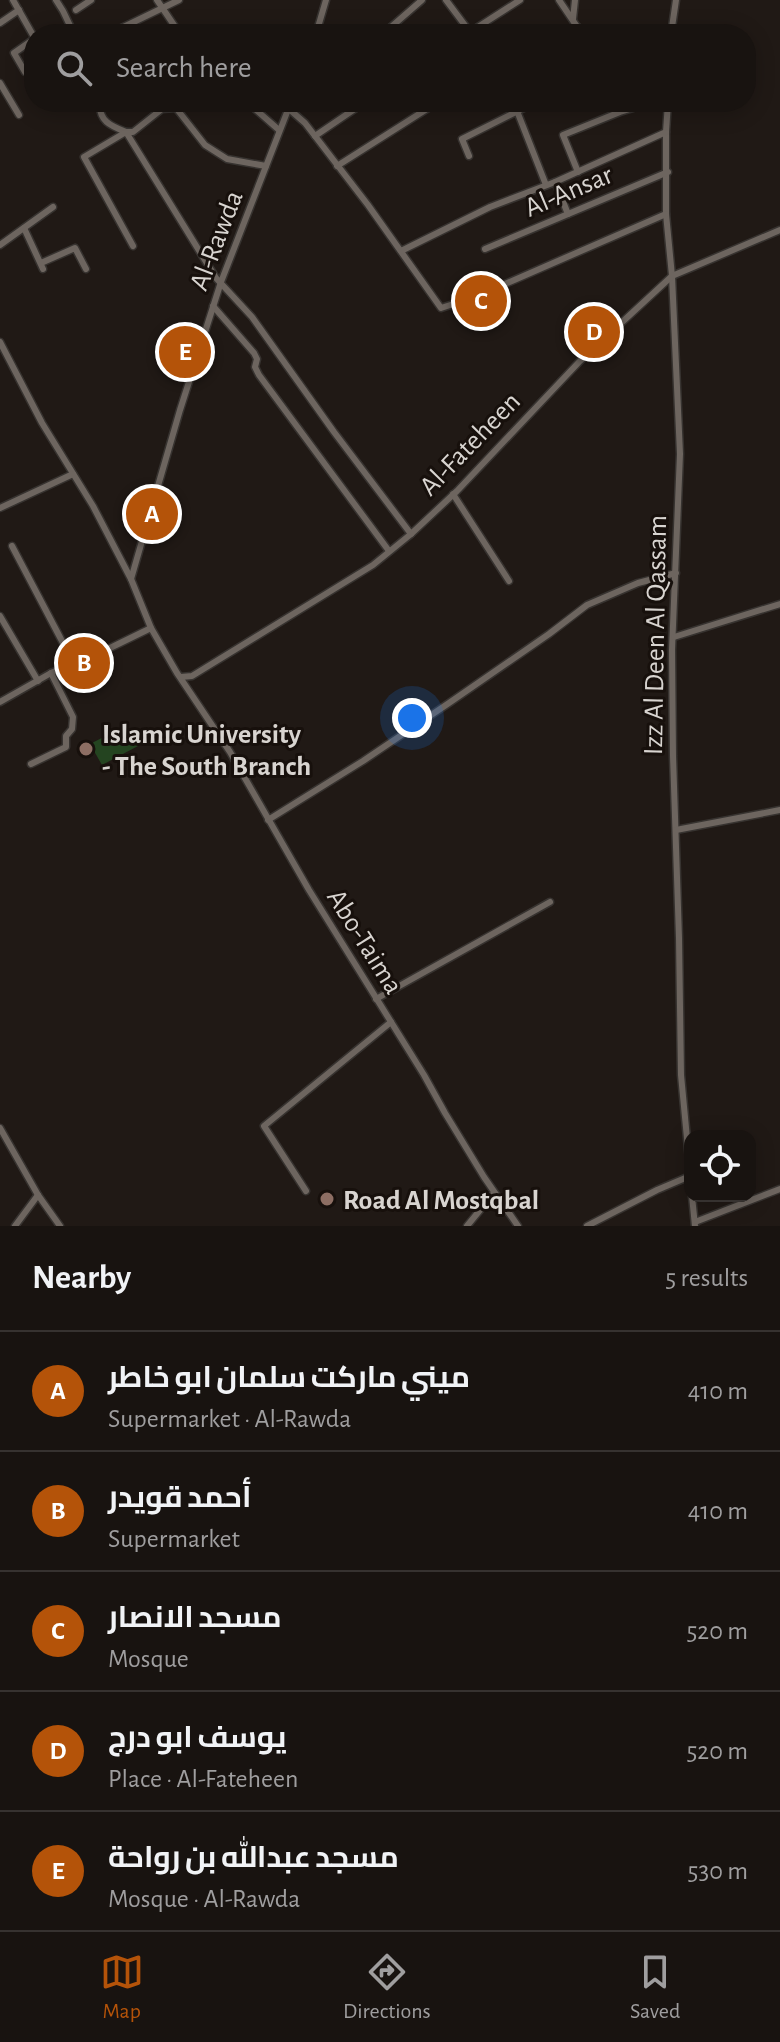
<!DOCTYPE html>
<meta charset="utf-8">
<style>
:root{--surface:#181310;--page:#25201e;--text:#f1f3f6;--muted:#9f9e9f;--line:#363230;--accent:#b45309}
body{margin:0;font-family:"Alegreya Sans",Cairo,sans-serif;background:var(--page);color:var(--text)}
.controls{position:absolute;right:24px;bottom:24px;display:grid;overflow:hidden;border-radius:16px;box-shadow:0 4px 20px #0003}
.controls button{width:72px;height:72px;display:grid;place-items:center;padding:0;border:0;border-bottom:2px solid var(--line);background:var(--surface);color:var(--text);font:40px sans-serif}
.you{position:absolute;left:412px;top:718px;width:28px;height:28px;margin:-20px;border:6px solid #fff;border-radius:50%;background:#1a73e8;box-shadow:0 0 0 12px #1a73e833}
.badge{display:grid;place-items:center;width:52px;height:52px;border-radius:50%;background:var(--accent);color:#fff;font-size:26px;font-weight:700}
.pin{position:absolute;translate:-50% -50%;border:4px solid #fff;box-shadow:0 2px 8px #0006}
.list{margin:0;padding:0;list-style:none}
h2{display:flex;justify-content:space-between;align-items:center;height:104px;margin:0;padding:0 32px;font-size:34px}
h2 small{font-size:26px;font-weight:400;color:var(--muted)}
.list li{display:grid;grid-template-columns:52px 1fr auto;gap:24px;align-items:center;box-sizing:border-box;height:120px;padding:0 32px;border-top:2px solid var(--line)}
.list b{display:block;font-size:30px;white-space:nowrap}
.list p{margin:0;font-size:26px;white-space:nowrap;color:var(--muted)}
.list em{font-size:26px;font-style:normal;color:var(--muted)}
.icon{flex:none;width:44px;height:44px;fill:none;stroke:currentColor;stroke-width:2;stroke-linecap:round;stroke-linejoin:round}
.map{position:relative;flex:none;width:780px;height:1226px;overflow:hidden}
.search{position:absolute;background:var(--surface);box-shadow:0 4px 20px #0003;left:24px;right:24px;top:24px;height:88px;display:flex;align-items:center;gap:20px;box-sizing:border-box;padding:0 28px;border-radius:32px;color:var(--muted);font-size:30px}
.sheet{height:704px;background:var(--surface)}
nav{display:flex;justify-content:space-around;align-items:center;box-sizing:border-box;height:112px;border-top:2px solid var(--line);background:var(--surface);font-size:22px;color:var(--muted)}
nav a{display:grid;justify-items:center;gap:4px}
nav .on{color:var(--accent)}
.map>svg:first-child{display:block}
.green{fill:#244420}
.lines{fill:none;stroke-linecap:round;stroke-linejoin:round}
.minor-casing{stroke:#373330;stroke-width:9}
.minor{stroke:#6d655f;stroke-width:6}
.education-dot{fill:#8d6e63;stroke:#17100c;stroke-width:3}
.labels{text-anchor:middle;stroke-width:6;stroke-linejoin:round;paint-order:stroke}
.street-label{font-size:28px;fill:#d8d4d0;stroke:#17100c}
.poi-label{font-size:28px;font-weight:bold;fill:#d8d4d0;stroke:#17100c;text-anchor:start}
</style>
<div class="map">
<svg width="780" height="1226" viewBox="0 0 780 1226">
<rect width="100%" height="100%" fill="#201915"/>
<path class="green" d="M127,725L138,746L102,765L90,744Z"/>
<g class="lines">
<g class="minor-casing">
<g id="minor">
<path d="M13,0L34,37"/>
<path d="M56,0L63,11L74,34"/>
<path d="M157,0L180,34"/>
<path d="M446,0L470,32"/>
<path d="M559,0L582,34"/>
<path d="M76,10L91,0"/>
<path d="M573,19L575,0"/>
<path d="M0,23L19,10"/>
<path d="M109,34L179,0"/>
<path d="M316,34L326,0"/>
<path d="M383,34L422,0"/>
<path d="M467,34L520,0"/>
<path d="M565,34L578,27"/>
<path d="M671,34L676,0"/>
<path d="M25,72L14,53L34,39"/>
<path d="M0,83L19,115"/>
<path d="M100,102C98,121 111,126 126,132L216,278L252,317L334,432L411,534"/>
<path d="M247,102L279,130"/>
<path d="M668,102L666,132V214L672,276L680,454L672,650L673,756L679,938L681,1075L690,1170"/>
<path d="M289,109L305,123L368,205L441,308L475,297L666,214"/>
<path d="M293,111L304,102"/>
<path d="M517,111L546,185"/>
<path d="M315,136L365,102"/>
<path d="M469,156L462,139L536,102"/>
<path d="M337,166L438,102"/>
<path d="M578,172L563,135L620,112L653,102"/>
<path d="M555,182L568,214"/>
<path d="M24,228L43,269"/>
<path d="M0,245L53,207"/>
<path d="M133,246L84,157L126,132H133L162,109L176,108L205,145L227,159L266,166"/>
<path d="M485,249L668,172"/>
<path d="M401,251L490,207L555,182L666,132"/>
<path d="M41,263L75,248L86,269"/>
<path d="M213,306L254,353L257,359L255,367L259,375L389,551"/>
<path d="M0,342L42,423L93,506L131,579L151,628L177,673L230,752L309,890L424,1075L445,1113L484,1177L518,1226"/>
<path d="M453,494L509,581"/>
<path d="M0,508L73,474"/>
<path d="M12,546L73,662"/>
<path d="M131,579L180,410L221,282L291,102"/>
<path d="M0,616L38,681"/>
<path d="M674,637L780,604"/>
<path d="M181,677L192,676L373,565L411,534L457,491L580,361L672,276L780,230"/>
<path d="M0,702L51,673L110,648L151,628"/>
<path d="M31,764L66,747V736L72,729L73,717L51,673"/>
<path d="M268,820L363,761L449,703L549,634L587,605L638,583L676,573"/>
<path d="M676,830L780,810"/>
<path d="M376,999L550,902"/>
<path d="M0,1128L38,1195L60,1226"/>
<path d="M306,1191L264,1126L391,1022"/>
<path d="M692,1196L695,1226"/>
<path d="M695,1222L780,1189"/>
<path d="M15,1226L38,1195"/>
<path d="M467,1226L494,1193"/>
<path d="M587,1226L657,1190L690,1176"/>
</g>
</g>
<use href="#minor" class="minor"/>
</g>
<g class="education-dot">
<circle cx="86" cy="749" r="8"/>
<circle cx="327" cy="1199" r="8"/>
</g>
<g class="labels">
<g class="street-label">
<text transform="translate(568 190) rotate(-23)" y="10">Al-Ansar</text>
<text transform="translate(215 240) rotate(-69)" y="10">Al-Rawda</text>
<text transform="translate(469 443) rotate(-46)" y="10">Al-Fateheen</text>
<text transform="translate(654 635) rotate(-89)" y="10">Izz Al Deen Al Qassam</text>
<text transform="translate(366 941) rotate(58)" y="10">Abo-Taima</text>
</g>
<g class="poi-label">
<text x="102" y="743">Islamic University<tspan x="102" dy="32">- The South Branch</tspan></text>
<text x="343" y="1209">Road Al Mostqbal</text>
</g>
</g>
</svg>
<div class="controls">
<button><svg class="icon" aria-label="locate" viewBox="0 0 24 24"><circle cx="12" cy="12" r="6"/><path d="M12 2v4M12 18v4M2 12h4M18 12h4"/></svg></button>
</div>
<div class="you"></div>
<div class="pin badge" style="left:152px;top:514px">A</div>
<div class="pin badge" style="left:84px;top:663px">B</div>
<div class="pin badge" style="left:481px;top:301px">C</div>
<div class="pin badge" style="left:594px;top:332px">D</div>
<div class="pin badge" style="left:185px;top:352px">E</div>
<div class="search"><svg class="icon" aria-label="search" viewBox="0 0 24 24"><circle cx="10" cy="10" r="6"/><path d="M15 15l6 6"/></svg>Search here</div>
</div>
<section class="sheet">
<h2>Nearby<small>5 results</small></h2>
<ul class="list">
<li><span class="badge">A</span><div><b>ميني ماركت سلمان ابو خاطر</b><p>Supermarket · Al-Rawda</p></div><em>410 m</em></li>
<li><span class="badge">B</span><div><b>أحمد قويدر</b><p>Supermarket</p></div><em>410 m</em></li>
<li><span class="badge">C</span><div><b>مسجد الانصار</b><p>Mosque</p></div><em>520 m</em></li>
<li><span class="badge">D</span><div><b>يوسف ابو درج</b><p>Place · Al-Fateheen</p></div><em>520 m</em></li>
<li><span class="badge">E</span><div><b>مسجد عبدالله بن رواحة</b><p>Mosque · Al-Rawda</p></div><em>530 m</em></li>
</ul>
</section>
<nav>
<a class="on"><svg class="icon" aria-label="map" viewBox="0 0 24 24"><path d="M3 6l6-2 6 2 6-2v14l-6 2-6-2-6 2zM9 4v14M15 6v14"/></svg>Map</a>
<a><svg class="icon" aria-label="directions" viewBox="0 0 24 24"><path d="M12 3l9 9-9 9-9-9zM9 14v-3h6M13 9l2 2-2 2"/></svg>Directions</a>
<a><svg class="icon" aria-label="saved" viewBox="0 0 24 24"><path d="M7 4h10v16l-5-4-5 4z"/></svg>Saved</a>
</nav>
